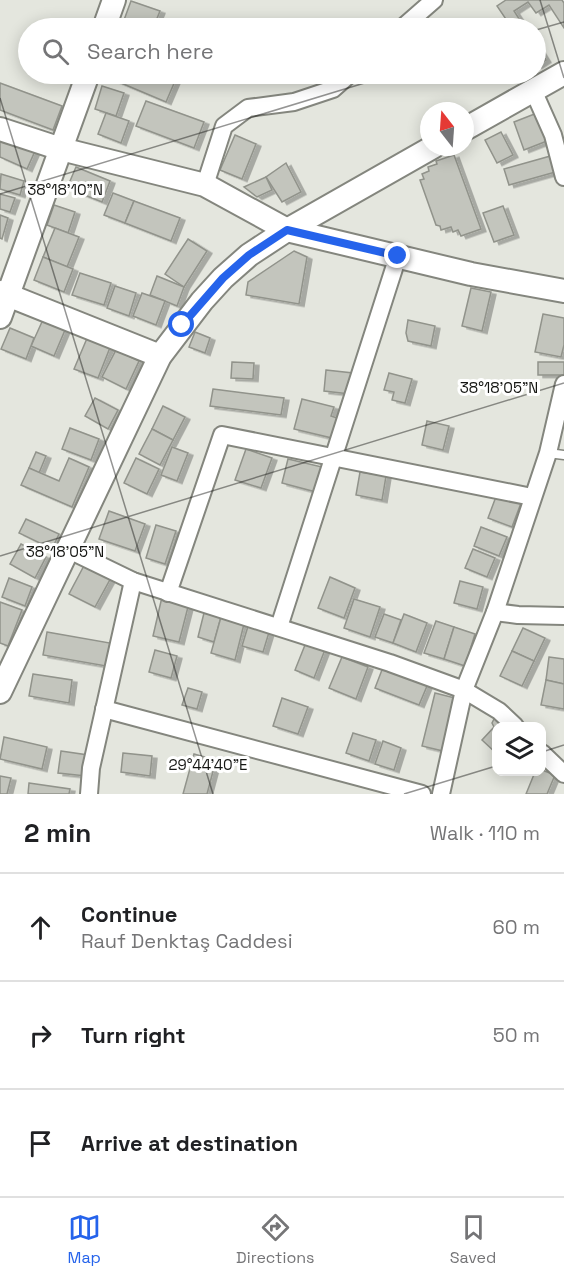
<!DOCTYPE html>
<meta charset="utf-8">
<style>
:root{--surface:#fff;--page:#f6f6f6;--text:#202124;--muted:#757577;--line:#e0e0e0;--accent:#2563eb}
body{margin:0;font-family:"Space Grotesk",sans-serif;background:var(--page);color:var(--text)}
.controls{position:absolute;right:18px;bottom:18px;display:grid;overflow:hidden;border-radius:12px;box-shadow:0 3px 15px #0003}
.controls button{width:54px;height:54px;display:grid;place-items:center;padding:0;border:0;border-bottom:2px solid var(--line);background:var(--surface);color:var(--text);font:30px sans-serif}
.compass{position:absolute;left:420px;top:102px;width:54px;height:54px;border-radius:50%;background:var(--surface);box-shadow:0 3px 15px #0003;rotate:343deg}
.stop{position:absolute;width:18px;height:18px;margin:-14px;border:4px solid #2563eb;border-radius:50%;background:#fff}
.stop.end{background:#2563eb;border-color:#fff;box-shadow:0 2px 6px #0008}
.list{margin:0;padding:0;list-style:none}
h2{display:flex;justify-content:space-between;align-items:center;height:78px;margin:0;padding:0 24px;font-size:26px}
h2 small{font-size:20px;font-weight:400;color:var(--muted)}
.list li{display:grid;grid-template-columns:39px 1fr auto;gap:18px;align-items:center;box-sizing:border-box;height:108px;padding:0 24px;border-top:2px solid var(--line)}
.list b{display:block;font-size:22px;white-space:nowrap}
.list p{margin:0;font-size:20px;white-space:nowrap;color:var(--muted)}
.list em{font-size:20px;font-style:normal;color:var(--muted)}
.icon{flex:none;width:33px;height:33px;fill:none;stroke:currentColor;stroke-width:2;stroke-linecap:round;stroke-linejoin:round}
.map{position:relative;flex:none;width:564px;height:794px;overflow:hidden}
.search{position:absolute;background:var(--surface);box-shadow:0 3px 15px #0003;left:18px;right:18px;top:18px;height:66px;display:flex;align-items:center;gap:15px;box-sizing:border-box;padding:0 21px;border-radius:33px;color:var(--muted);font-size:22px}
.sheet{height:402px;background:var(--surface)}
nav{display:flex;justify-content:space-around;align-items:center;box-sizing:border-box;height:84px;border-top:2px solid var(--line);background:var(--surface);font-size:16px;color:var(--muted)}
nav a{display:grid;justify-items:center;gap:3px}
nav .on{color:var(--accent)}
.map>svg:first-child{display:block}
.building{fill:#c3c5bd;stroke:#91938b;stroke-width:1.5;filter:url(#shadow)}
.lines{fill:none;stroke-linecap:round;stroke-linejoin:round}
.lane-casing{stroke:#84867e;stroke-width:11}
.street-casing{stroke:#84867e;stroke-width:20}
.secondary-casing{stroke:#84867e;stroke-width:26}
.lane{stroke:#fff;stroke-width:8}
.street{stroke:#fff;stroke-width:16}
.secondary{stroke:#fff;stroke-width:22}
.route{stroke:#2563eb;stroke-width:8}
.ticks{fill:none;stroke:#141512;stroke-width:1.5;stroke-opacity:0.45}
.ticks-label{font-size:15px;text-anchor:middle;fill:#141512;stroke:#fff;stroke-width:6;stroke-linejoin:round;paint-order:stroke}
</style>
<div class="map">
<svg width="564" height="794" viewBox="0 0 564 794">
<defs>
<filter id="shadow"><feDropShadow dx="5" dy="2.5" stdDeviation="0" flood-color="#0004"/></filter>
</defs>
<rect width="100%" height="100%" fill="#e4e6de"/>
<g class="building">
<path d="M506,0H562L564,3V28L549,5L536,13L528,2L514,11L525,28H512L497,6Z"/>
<path d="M131,1L160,11L153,28L124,20Z"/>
<path d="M536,44L546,60L537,66L536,64Z"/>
<path d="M117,74H178L166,102L114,80Z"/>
<path d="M0,83L62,106L53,130L0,110Z"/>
<path d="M102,86L124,93L116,116L95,109Z"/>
<path d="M146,101L204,122L194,148L136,126Z"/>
<path d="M106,113L129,121L121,143L98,134Z"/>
<path d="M537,113L547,141L524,150L514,122Z"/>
<path d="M501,132L513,155L497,163L485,140Z"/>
<path d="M0,135L35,151L27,169L0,157Z"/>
<path d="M235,135L256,144L242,179L220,170Z"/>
<path d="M454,155L481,229L461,236L458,230L453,232L451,227L441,230L440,226L436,225L420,180L424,179L422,174L429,171L428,167L437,164L436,161Z"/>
<path d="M554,155L559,171L509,185L504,169Z"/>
<path d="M286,163L301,192L282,202L266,177Z"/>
<path d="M76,167L110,181L102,202L67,188Z"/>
<path d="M1,174L24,181L20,195L0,189Z"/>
<path d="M266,177L272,190L257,197L244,187Z"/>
<path d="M113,193L134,201L125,223L104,215Z"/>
<path d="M0,194L15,198L10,212L0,209Z"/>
<path d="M134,201L180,218L171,241L125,223Z"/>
<path d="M54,205L75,212L68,233L47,225Z"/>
<path d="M503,206L514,235L494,242L483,213Z"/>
<path d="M0,215L8,218L2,239L0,238Z"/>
<path d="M55,228L79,237L67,267L43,257Z"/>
<path d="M188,239L207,251L184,287L165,274Z"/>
<path d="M294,251L307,257L299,304L246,295L248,282Z"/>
<path d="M43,257L73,269L64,292L34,280Z"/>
<path d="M80,273L111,283L104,305L72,295Z"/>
<path d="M157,276L184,287L177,306L150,295Z"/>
<path d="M115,286L136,293L129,316L107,308Z"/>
<path d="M471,288L491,292L482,331L462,326Z"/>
<path d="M142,293L165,301L156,325L133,316Z"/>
<path d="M46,313L68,323L54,356L31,346Z"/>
<path d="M543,314L564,318V345L561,357L535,352Z"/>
<path d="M408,320L435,326L431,346L408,341L406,333Z"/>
<path d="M10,328L34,338L26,359L1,349Z"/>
<path d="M195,332L210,338L205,353L189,347Z"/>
<path d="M88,336L111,345L98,378L74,369Z"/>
<path d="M116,350L139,361L126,389L102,377Z"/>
<path d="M232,362L254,363L253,379L231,378Z"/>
<rect x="538" y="362" width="26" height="13"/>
<path d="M326,370L353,373L350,394L324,391Z"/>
<path d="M389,373L412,379L405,403L392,400L394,392L384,390Z"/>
<path d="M213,389L284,398L281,415L210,406Z"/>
<path d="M95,398L118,410L108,429L85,416Z"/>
<path d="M302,399L334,407L331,416L337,418L332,438L294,429Z"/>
<path d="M163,406L185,417L173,440L152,429Z"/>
<path d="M427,421L449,426L443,450L422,445Z"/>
<path d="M70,428L99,439L91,460L62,449Z"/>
<path d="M152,429L173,440L160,465L139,454Z"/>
<path d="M172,447L188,453L177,481L161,475Z"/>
<path d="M246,449L272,458L261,488L235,480Z"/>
<path d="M36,452L46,456L39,473L29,468Z"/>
<path d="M69,458L89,467L72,507L21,485L29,468L59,481Z"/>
<path d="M136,458L159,469L147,494L124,483Z"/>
<path d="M288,459L322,467L316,492L282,483Z"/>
<path d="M360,472L386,476L382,500L356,495Z"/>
<path d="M497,494L521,503L512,527L488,518Z"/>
<path d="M109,511L145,524L135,551L99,539Z"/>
<path d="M26,519L59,534L52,549L19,533Z"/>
<path d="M156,525L176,531L165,564L146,558Z"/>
<path d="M481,527L507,537L499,556L474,546Z"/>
<path d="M21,544L46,557L35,578L10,564Z"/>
<path d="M473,549L495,558L487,577L465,568Z"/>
<path d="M87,560L113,574L95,607L69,594Z"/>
<path d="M330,577L355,588L344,618L318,608Z"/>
<path d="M9,578L32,587L25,606L2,597Z"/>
<path d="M460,581L483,587L477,609L454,603Z"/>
<path d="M162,597L189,603L179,642L153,636Z"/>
<path d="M354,599L380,607L370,637L344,628Z"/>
<path d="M0,602L22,610L8,646L0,643Z"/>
<path d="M204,613L221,617L214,642L198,637Z"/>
<path d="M384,614L401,620L393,643L375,637Z"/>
<path d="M404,614L427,623L416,652L393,643Z"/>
<path d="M221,617L244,624L235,660L211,653Z"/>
<path d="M436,621L454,627L444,659L424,653Z"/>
<path d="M249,623L270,629L263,652L242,646Z"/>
<path d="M454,627L475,634L465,666L444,659Z"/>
<path d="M523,628L545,638L534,661L512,651Z"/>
<path d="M47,632L110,643L106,666L43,655Z"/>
<path d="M307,640L326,647L314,678L295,670Z"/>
<path d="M155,650L177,656L171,678L149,672Z"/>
<path d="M512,651L534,661L522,686L500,676Z"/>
<path d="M342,657L368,667L356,699L329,688Z"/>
<path d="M549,657L564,659V684L546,680Z"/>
<path d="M385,662L427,686L419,705L375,688Z"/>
<path d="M33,674L72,680L69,703L29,696Z"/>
<path d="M546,680L564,684V709L541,705Z"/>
<path d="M188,688L202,692L197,709L182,705Z"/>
<path d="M435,693L455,698L443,751L422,746Z"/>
<path d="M282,698L308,707L298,734L273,726Z"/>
<path d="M496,715L504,726H496V753L482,740L494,727L492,723Z"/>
<path d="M353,733L376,740L369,761L346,753Z"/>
<path d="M4,737L47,747L42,769L0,759Z"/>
<path d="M383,741L401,748L394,770L375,764Z"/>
<path d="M61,751L88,755L86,776L58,773Z"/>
<path d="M123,753L152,756L150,776L121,772Z"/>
<path d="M194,754L216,760L207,794H183Z"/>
<path d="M542,770L555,775L547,794H526L535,772H542Z"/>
<path d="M0,776L11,778L7,794H0Z"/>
<path d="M29,783L70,789L69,794H28Z"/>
</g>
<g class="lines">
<g class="lane-casing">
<path id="lane" d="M548,453L564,455"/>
</g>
<g class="street-casing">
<g id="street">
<path d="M402,28L434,0"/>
<path d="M533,90L553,135L564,177"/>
<path d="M205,185L224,126L248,108L294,102L333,89L350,74"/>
<path d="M69,550L133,581L390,663L464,690L499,711L515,726"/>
<path d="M168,593L222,435L532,497"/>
<path d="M495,612L518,615L564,616"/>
<path d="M279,627L398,256"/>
<path d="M104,709L422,794"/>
<path d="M542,753L564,774"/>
<path d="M89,794L91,768L133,581"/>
<path d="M441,794L464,690L495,612L548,453L564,384"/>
</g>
</g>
<g class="secondary-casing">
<g id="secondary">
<path d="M104,28L114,0"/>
<path d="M0,129L61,149L205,185L287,230L471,274L564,291"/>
<path d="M465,129L564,73"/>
<path d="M0,292L160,356"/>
<path d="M0,317L88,74"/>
<path d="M0,692L160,356L202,301L223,278L249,255L287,230L433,147"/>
</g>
</g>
<use href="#lane" class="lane"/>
<use href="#street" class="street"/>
<use href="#secondary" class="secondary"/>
</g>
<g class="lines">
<path class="route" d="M182,325L223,278L249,255L287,230L398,256"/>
</g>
<path class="ticks" d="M540,0L564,78M536,30L564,22M0,98L213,794M0,194L394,74M0,556L564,383M542,752L564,745M404,794L496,766"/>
<g class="ticks-label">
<text x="65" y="195">38°18'10"N</text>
<text x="499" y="393">38°18'05"N</text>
<text x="65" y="557">38°18'05"N</text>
<text x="208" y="770">29°44'40"E</text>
</g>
</svg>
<div class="controls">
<button><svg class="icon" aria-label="layers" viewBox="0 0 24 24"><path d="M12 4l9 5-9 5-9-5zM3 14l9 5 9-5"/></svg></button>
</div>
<svg class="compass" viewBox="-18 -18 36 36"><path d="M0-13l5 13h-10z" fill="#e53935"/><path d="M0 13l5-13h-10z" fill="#757577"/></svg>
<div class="stop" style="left:182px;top:325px"></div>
<div class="stop end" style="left:398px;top:256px"></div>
<div class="search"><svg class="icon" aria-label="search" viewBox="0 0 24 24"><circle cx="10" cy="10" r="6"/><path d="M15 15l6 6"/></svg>Search here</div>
</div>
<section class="sheet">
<h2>2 min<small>Walk · 110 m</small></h2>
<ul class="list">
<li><svg class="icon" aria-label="ahead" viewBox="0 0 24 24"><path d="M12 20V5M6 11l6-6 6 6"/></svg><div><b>Continue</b><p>Rauf Denktaş Caddesi</p></div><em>60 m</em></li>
<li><svg class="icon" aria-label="right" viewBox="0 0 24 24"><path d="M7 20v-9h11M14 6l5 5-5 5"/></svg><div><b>Turn right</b></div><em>50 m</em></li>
<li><svg class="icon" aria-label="arrive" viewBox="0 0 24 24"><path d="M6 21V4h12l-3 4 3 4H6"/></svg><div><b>Arrive at destination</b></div></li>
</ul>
</section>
<nav>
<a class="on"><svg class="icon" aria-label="map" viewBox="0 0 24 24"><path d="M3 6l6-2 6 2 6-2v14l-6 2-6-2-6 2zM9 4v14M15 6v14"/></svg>Map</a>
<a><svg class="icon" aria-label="directions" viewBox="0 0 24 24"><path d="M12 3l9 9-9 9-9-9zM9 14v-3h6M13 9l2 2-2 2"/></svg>Directions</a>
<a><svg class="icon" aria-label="saved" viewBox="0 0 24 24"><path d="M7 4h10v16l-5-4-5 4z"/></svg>Saved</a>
</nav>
